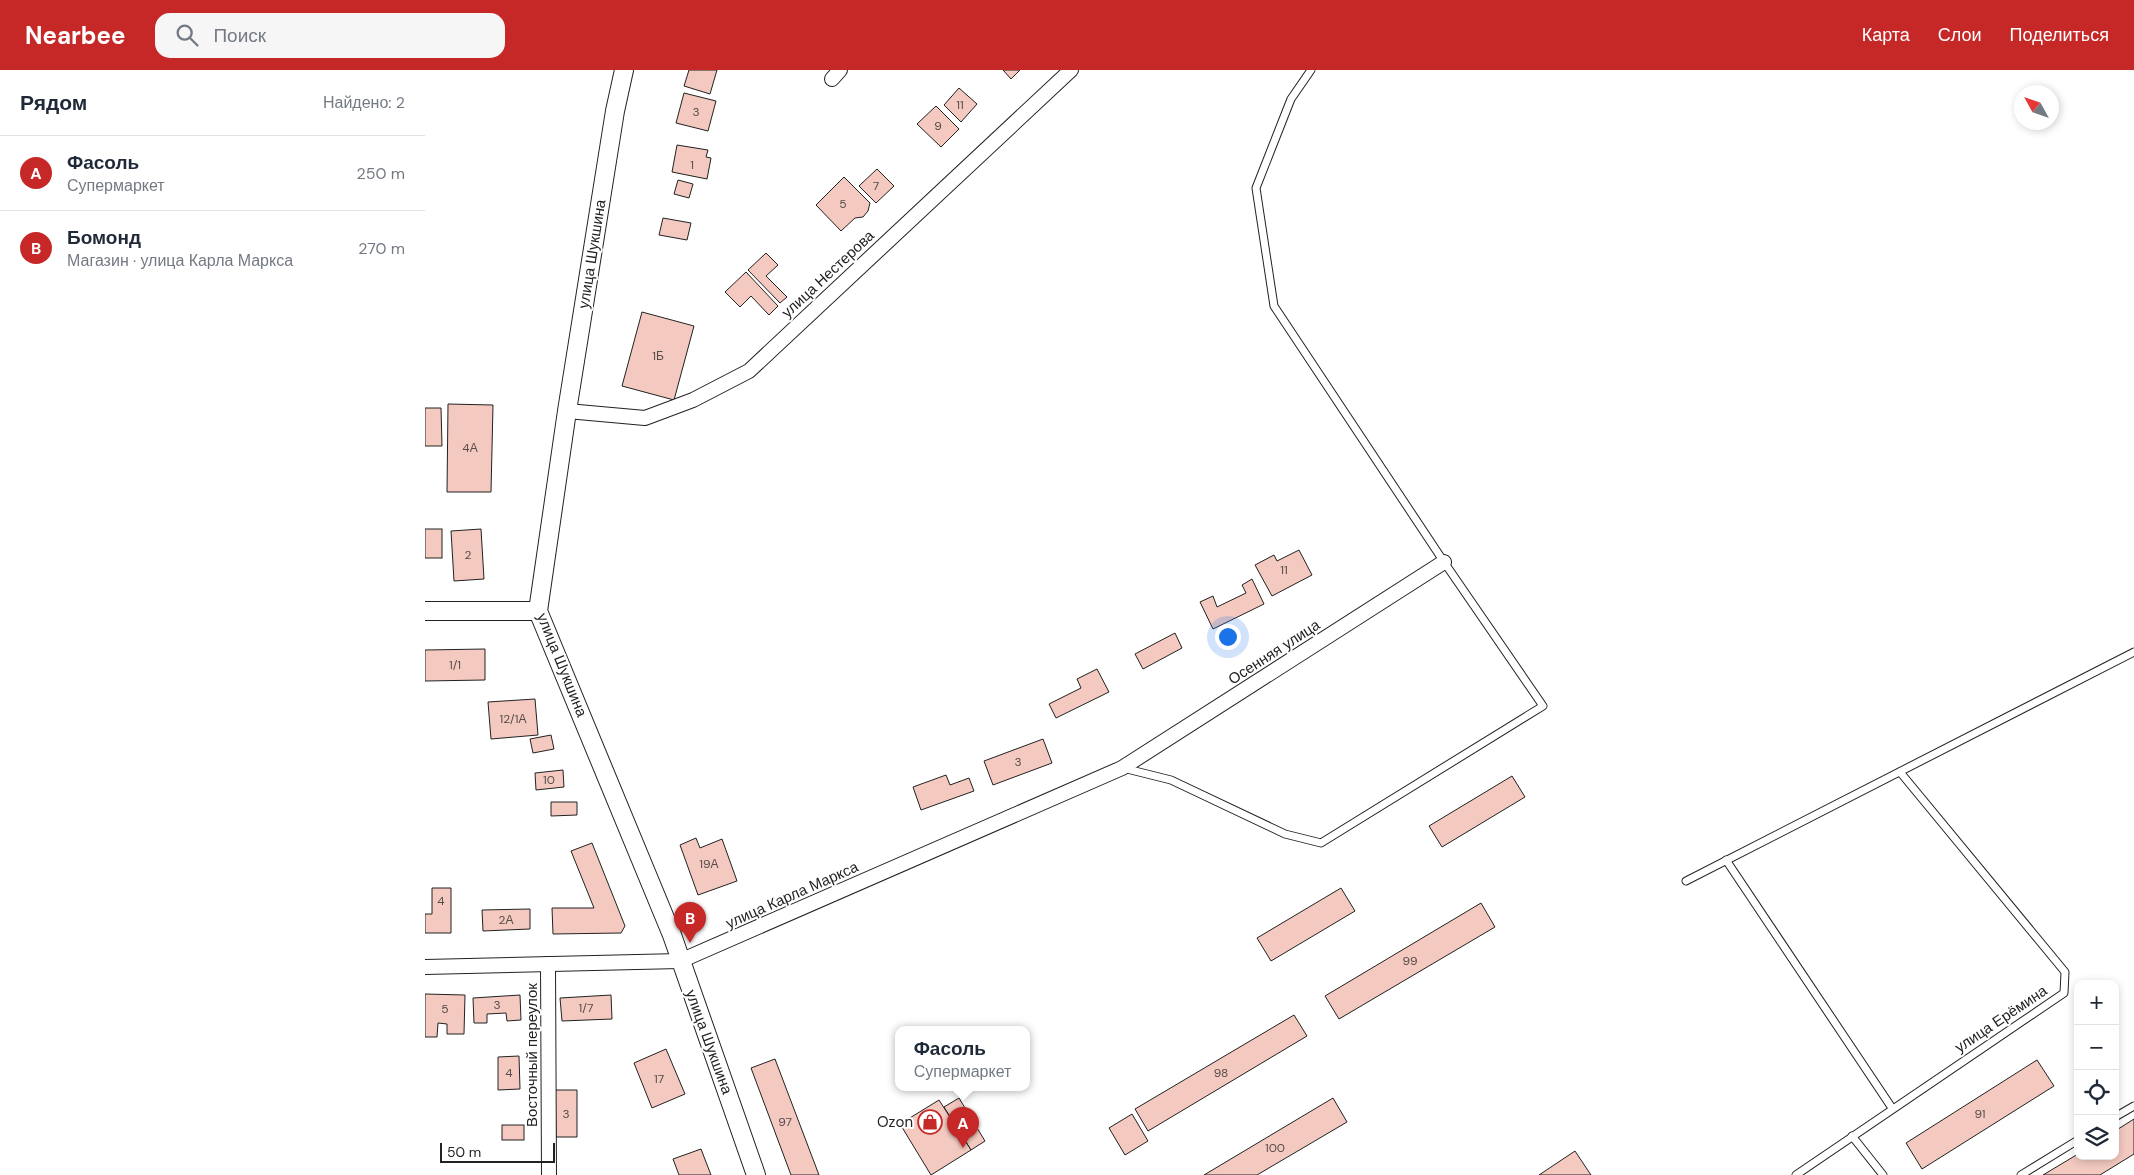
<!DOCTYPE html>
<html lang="ru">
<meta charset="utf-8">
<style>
:root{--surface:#fff;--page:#f6f6f7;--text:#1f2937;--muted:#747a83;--line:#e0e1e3;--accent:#c62828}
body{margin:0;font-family:"DM Sans",sans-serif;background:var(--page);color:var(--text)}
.controls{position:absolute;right:15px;bottom:15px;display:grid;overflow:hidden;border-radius:10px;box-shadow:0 2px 8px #0003}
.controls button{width:45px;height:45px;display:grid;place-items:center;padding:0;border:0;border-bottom:1px solid var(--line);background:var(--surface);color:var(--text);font:25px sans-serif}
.compass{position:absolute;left:1589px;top:15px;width:45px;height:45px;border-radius:50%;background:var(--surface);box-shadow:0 2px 8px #0003;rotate:310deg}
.scale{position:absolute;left:15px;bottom:12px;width:115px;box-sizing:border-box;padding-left:5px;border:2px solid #222;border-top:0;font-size:14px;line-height:18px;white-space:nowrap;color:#222;-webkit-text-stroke:4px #fff;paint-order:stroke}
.you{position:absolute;left:802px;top:566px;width:18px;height:18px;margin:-12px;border:4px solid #fff;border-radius:50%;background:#1a73e8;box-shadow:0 0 0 8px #1a73e833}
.badge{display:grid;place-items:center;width:32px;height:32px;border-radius:50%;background:var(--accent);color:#fff;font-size:16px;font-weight:700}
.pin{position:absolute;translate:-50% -41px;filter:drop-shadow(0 1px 2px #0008)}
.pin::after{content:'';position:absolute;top:26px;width:18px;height:15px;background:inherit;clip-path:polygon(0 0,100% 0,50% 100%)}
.popup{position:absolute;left:470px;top:956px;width:135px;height:65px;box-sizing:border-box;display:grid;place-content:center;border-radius:10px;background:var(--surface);filter:drop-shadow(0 1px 4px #0005);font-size:16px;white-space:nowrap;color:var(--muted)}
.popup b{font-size:19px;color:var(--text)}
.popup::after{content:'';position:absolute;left:50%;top:100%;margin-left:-10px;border:10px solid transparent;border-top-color:var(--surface)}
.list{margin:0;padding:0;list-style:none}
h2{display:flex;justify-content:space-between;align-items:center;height:65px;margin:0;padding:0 20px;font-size:21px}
h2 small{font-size:16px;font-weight:400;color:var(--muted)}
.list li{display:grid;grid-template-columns:32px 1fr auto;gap:15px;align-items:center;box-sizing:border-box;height:75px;padding:0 20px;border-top:1px solid var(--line)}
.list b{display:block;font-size:19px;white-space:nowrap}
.list p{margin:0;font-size:16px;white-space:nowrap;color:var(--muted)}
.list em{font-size:16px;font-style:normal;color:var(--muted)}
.icon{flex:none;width:28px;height:28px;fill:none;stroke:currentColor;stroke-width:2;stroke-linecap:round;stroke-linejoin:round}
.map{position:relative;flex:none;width:1709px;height:1105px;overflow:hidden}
header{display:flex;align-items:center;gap:30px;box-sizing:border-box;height:70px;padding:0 25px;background:var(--accent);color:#fff}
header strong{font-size:24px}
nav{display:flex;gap:28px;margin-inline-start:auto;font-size:18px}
.search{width:350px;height:45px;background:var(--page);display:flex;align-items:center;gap:12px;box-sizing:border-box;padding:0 18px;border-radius:15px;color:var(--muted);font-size:19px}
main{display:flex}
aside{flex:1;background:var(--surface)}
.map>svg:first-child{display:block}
.building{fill:#f3c9c0;stroke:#222}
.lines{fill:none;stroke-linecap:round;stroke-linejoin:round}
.service-casing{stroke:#222;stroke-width:9}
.minor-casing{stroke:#222;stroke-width:16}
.tertiary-casing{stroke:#222;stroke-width:20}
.service{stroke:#fff;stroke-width:7}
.minor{stroke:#fff;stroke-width:14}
.tertiary{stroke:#fff;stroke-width:18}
.labels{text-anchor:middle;stroke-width:4;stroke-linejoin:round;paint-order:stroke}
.number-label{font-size:12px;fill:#564c4a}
.street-label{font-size:15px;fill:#222;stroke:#fff}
.poi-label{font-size:15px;fill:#222;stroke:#fff;text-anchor:end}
</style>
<header>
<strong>Nearbee</strong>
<div class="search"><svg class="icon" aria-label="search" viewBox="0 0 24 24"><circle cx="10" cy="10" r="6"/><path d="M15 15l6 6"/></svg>Поиск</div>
<nav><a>Карта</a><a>Слои</a><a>Поделиться</a></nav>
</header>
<main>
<aside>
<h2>Рядом<small>Найдено: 2</small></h2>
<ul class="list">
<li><span class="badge">A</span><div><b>Фасоль</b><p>Супермаркет</p></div><em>250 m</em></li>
<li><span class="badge">B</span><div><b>Бомонд</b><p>Магазин · улица Карла Маркса</p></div><em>270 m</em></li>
</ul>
</aside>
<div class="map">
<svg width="1709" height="1105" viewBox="0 0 1709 1105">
<rect width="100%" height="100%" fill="#fff"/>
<g class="building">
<path d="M264,0H292L285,24L259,16Z"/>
<path d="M578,0H595L586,9Z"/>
<path d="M534,18L552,34L536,52L519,35Z"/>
<path d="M259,23L291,31L283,61L251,53Z"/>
<path d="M511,36L534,59L516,77L492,54Z"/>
<path d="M252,75L283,80L281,87L286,88L282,109L247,102Z"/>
<path d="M452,99L469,116L451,133L434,116Z"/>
<path d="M419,107L445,133L443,141L438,147L430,148L416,161L391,135Z"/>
<path d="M253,110L268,114L264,128L249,124Z"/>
<path d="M238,148L266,153L262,170L234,165Z"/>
<path d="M341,183L353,195L341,206L362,227L355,233L323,200Z"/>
<path d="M321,202L353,236L344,245L326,226L315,237L300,222Z"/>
<path d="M217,242L269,256L249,330L197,316Z"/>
<path d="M23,334L68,335L66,422H22Z"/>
<path d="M0,338H16L17,376H0Z"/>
<rect x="0" y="459" width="17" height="29"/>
<path d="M56,459L59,509L29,511L26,461Z"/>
<path d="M874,480L887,505L847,526L830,495L849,485L852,491Z"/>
<path d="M827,509L839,534L788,559L775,532L788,526L792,537L821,523L817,515Z"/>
<path d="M750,563L757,578L718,599L710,584Z"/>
<path d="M60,579V610L0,611V580Z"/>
<path d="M672,599L684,622L631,648L624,634L656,618L652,609Z"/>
<path d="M110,629L113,665L66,669L63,632Z"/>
<path d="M126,665L129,679L108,683L105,669Z"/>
<path d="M618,669L627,693L568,715L559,691Z"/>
<path d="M138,700L139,717L111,720L110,703Z"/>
<path d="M521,705L525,715L544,708L549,721L496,740L488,717Z"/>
<path d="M1087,706L1100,727L1017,777L1004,756Z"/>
<path d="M126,732H152V745L126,746Z"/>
<path d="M271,768L275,778L297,769L312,811L273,825L255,775Z"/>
<path d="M167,773L200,856L196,863L128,864L127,838H169L146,781Z"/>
<path d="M7,818H26V863H0V844H7Z"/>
<path d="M916,818L930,841L846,891L832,868Z"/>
<path d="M1056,833L1070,857L914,949L900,926Z"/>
<path d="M105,839V859L58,861L57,840Z"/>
<path d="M0,924L40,925L39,964H22V954L13,953L12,967H0Z"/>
<path d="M95,925L96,950L82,951L81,943L62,944V953H49L48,928Z"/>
<path d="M186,925L187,949L137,951L135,928Z"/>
<path d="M869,945L882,966L723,1061L710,1039Z"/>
<path d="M241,979L260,1024L227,1038L209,993Z"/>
<path d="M94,986L95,1019L73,1020V987Z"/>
<path d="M350,989L394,1105H366L326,998Z"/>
<path d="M1612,990L1629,1016L1497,1099L1481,1073Z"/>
<path d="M130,1020H152V1067H131Z"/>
<path d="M534,1028L560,1071L546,1080L519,1037Z"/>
<path d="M908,1028L922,1052L832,1105H779Z"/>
<path d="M514,1030L546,1080L506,1105L475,1054Z"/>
<path d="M707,1044L723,1071L700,1085L684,1058Z"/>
<path d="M1709,1049V1084L1675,1105H1618L1653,1084V1086H1690V1061Z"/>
<rect x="77" y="1055" width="22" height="15"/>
<path d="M276,1079L286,1105H254L248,1089Z"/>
<path d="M1150,1081L1166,1105H1114Z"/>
</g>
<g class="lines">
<g class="service-casing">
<g id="service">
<path d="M698,698L746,710L860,764L896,773L1118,636L1019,492L849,236L831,118L866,29L886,0"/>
<path d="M1301,790L1467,1038"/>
<path d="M1261,811L1709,582"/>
<path d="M1690,1047L1709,1036"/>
<path d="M1427,1066L1458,1105"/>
<path d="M1371,1105L1639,923L1640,902L1475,702"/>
<path d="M1596,1105L1653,1070"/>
</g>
</g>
<g class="minor-casing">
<g id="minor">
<path d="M407,9L415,0"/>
<path d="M142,341L220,348L268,330L324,301L646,0"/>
<path d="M123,894L124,1105"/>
<path d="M0,897L255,891L697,698L1019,492"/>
</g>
</g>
<g class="tertiary-casing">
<g id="tertiary">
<path d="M199,0L190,41L142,341L113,541L247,865L331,1105"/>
<path d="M0,541H113"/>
</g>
</g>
<use href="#service" class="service"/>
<use href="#minor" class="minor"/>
<use href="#tertiary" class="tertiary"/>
</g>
<defs>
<g id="shop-ring" transform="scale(1.25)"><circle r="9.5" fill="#fff" stroke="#c62828" stroke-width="1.5"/><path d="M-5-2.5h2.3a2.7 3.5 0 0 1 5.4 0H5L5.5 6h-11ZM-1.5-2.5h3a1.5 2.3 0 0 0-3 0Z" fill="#c62828"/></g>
</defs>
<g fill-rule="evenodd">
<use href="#shop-ring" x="505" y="1052"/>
</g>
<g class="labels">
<g class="number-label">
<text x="535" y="39">11</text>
<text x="271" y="46">3</text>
<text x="513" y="60">9</text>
<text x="267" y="99">1</text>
<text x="451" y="120">7</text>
<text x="418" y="138">5</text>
<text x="233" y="290">1Б</text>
<text x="45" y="382">4А</text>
<text x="43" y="489">2</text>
<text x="859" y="504">11</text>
<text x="30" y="599">1/1</text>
<text x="88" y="653">12/1А</text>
<text x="593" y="696">3</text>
<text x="124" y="714">10</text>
<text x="284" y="798">19А</text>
<text x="16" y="835">4</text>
<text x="81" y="854">2А</text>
<text x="985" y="895">99</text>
<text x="72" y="939">3</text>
<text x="161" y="942">1/7</text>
<text x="20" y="943">5</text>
<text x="84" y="1007">4</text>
<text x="796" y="1007">98</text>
<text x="234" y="1013">17</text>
<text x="141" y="1048">3</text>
<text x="1555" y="1048">91</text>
<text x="360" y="1056">97</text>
<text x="850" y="1082">100</text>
</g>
<g class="street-label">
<text transform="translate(167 184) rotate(-81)" y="5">улица Шукшина</text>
<text transform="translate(403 204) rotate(-43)" y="5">улица Нестерова</text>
<text transform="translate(849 582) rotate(-33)" y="5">Осенняя улица</text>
<text transform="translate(137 595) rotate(68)" y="5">улица Шукшина</text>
<text transform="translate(367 825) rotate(-24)" y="5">улица Карла Маркса</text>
<text transform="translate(1576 949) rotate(-34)" y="5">улица Ерёмина</text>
<text transform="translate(284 972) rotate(70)" y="5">улица Шукшина</text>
<text transform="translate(107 985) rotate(-90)" y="5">Восточный переулок</text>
</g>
<g class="poi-label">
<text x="488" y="1057">Ozon</text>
</g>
</g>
</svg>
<div class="controls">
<button>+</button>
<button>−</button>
<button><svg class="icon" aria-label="locate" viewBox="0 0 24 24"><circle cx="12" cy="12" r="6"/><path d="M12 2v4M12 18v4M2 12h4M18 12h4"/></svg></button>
<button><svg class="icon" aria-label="layers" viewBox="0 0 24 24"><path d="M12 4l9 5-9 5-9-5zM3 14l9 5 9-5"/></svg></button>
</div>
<svg class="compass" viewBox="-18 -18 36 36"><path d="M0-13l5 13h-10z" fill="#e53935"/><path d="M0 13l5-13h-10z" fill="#747a83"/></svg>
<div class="scale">50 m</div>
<div class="you"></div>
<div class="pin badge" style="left:538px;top:1078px">A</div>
<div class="popup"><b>Фасоль</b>Супермаркет</div>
<div class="pin badge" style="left:265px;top:873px">B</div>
</div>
</main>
